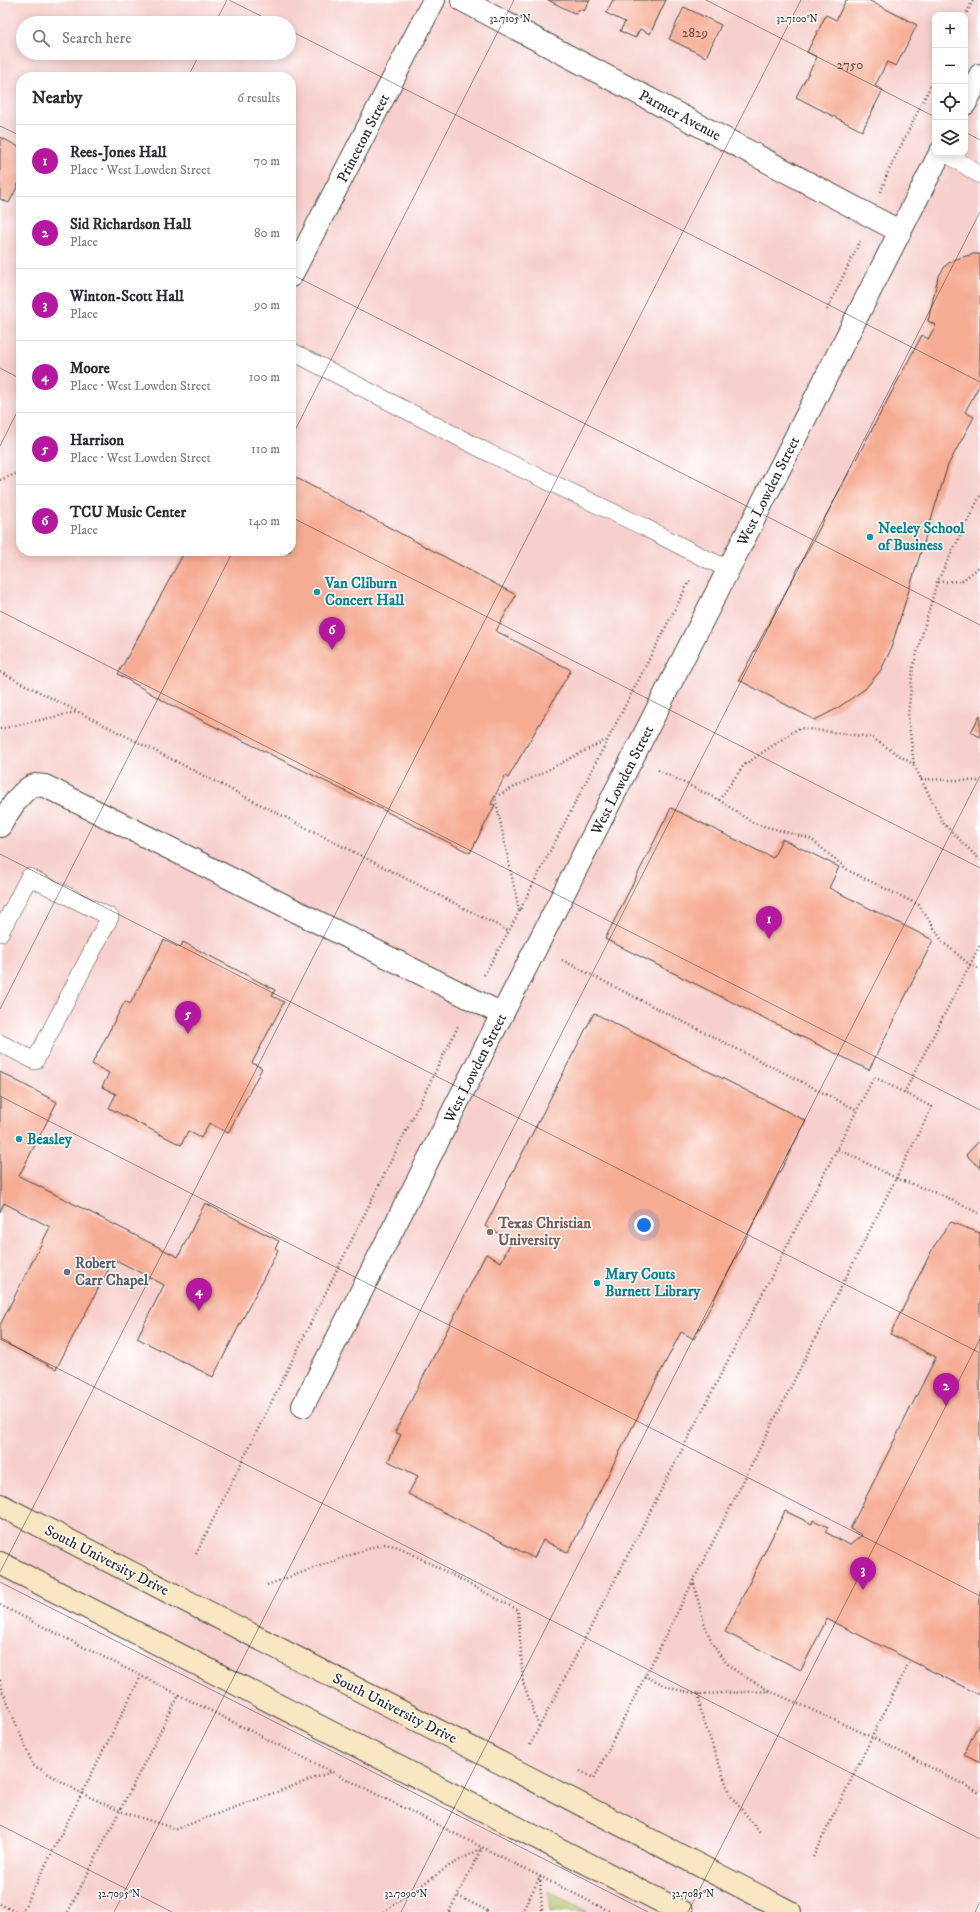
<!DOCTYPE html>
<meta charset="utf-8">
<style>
:root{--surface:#fff;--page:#f2f2f3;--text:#2b2b33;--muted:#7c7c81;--line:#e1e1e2;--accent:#b5179e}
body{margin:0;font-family:"IM FELL DW Pica",serif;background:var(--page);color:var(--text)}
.controls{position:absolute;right:12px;top:12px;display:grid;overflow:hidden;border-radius:8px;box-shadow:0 2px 10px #0003}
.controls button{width:36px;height:36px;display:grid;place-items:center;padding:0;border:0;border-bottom:1px solid var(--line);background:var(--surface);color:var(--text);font:20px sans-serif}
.you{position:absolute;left:644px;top:1225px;width:14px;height:14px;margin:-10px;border:3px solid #fff;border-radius:50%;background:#1a73e8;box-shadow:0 0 0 6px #1a73e833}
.badge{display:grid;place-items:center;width:26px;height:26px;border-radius:50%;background:var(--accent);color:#fff;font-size:13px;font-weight:700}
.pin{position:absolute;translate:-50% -33px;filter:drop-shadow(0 1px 2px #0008)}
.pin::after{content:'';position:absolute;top:21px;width:14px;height:12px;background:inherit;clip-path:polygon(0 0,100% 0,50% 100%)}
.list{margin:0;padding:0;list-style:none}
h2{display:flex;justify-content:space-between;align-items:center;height:52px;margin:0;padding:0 16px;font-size:17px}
h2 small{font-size:13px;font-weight:400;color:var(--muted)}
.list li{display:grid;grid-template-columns:26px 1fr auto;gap:12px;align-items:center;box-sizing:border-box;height:72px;padding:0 16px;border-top:1px solid var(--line)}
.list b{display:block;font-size:15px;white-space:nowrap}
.list p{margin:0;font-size:13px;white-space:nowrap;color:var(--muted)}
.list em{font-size:13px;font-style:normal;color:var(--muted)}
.icon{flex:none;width:22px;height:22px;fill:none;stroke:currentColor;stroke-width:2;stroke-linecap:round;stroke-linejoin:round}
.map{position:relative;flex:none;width:980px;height:1912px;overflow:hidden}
.search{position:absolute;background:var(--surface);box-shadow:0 2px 10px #0003;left:16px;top:16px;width:280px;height:44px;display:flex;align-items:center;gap:10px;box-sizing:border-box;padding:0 14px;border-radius:22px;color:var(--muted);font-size:15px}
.panel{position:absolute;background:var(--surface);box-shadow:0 2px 10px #0003;left:16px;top:72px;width:280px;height:484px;border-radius:16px}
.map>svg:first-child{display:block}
.built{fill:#f7d0cd;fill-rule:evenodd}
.green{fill:#adc063;stroke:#6c7647}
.building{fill:#f6ab93}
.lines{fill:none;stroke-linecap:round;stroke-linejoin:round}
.lane-casing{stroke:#494844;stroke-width:18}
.street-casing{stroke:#494844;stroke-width:24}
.secondary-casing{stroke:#494844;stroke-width:24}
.path{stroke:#494844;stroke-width:2.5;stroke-dasharray:1 3;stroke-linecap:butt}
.lane{stroke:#fff;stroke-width:17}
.street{stroke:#fff;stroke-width:22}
.secondary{stroke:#f9e7c3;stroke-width:22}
.ticks{fill:none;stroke:#2b2b2b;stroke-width:1;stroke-opacity:0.45}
.culture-dot{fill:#0f9aa8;stroke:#fff;stroke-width:1.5}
.education-dot{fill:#8d6e63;stroke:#fff;stroke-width:1.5}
.worship-dot{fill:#6b7280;stroke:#fff;stroke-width:1.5}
.labels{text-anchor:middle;stroke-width:3;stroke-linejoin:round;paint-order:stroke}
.number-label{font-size:13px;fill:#5e4b45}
.street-label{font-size:15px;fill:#2b2b2b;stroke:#fff}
.culture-label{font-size:15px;font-weight:bold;fill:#0d838f;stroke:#fff;text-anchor:start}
.education-label{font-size:15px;font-weight:bold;fill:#785e54;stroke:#fff;text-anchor:start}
.worship-label{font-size:15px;font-weight:bold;fill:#5b616d;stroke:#fff;text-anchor:start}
.ticks-label{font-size:10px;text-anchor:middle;fill:#2b2b2b;stroke:#fff;stroke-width:3;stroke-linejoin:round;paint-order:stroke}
</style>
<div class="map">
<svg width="980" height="1912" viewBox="0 0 980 1912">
<rect width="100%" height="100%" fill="#fff"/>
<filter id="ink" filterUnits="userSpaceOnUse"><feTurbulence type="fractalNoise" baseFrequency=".025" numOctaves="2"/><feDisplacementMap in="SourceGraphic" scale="8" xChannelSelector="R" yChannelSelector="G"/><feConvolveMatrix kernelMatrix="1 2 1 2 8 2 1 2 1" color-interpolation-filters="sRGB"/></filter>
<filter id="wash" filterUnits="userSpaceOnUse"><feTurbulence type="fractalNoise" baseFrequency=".012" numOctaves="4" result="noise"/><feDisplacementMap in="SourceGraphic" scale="16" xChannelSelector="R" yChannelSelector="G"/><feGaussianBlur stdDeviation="0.9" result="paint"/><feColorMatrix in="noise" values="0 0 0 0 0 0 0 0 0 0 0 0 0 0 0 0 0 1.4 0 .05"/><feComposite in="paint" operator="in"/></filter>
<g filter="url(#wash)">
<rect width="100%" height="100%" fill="#f5ead5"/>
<path class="built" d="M0,0H980V1912H0ZM935,15H965V153H935ZM23,23H289V53H23ZM21,77H291V551H21Z"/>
<path class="green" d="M548,1891L588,1912H550Z"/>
<g id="blocks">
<g class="building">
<path d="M548,0H590L584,11L579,9L576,14Z"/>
<path d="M613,0H666L650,34L640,29L635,38L620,31L625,22L606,13Z"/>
<path d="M846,0H868L917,25L896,66L887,62L875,86L883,90L862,131L796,97L817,57L807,52L826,15L836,20Z"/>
<path d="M684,7L721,25L706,57L669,39Z"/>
<path d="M0,137L21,148V179L9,203L0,199Z"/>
<path d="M973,254H980V384L965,412L974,417L948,465L890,651L881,670L865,689L836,709L815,720L739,680L922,335L928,339L936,325L928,321L938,277L946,265L953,260Z"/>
<path d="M291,475L516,595L496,631L571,670L508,778L505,776L491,804L495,805L470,853L167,703L118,674L185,551H291Z"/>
<path d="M980,715V737L971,732Z"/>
<path d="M671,808L773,858L782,839L839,867L829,888L933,940L869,1070L605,939Z"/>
<path d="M164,940L180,948L183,942L275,990L272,996L284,1002L252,1063L262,1068L228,1133L209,1123L201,1138L188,1131L181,1145L109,1108L116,1094L102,1087L109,1073L92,1064L125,1001L130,1004Z"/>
<path d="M594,1013L806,1121L694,1339L681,1332L568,1553L543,1540L534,1558L408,1494L418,1476L388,1461L401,1435L395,1432L486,1254L501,1262L512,1240L485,1226Z"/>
<path d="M0,1072L57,1102L19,1176L178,1257L205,1203L279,1241L275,1248L278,1250L213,1377L137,1338L164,1285L114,1259L56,1369L0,1340V1325L50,1227L4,1203L0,1212Z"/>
<path d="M980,1140V1168L966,1155Z"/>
<path d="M951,1222L980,1233V1695L827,1619L801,1670L725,1632L785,1511L812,1524L813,1520L828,1527L825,1532L850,1545L862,1535L850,1529L936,1357L890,1334L934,1246Z"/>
<path d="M980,1721V1762L964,1754Z"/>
</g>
</g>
</g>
<g filter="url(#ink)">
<use href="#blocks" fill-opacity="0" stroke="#494844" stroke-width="1"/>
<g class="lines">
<g class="lane-casing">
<g id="lane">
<path d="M946,153L980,175"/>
<path d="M291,351L491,454L644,527L702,557L729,569"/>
<path d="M0,933L29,877L110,917L35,1061L0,1043"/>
</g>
</g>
<g class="street-casing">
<g id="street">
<path d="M462,0L899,231"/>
<path d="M965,104L980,75"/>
<path d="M291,276L434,0"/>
<path d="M0,826C6,815 22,788 35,785C38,785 42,786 45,786L502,1014"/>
<path d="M303,1406L940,153"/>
</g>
</g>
<g class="secondary-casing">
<g id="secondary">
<path d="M0,1505L790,1912"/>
<path d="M0,1563L682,1912"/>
</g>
</g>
<g class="path">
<path d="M965,16L973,0"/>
<path d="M881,192L887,174L935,77"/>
<path d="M827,310L860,241"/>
<path d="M0,480L21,472"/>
<path d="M980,496L937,582L913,667L908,716L914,765L943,823L980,860"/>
<path d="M938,582L962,581L980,566"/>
<path d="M0,672L509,931"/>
<path d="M0,729L76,712"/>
<path d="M658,770L719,800L744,765L799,728L871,737L914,765"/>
<path d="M921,779L980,781"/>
<path d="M719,800L753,823L811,839L849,871L919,905L943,942L970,965L980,969"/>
<path d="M519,910L495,797L606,740"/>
<path d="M562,960L857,1110"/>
<path d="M484,975L509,931L691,578"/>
<path d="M904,1093L980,945"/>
<path d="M196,1554L459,1024"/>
<path d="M693,1580C701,1611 707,1650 735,1670C746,1678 758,1684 770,1691"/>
<path d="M267,1585L373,1547L385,1544L399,1547L518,1610L523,1682L539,1727"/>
<path d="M0,1605L611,1912"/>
<path d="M644,1676L674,1689L699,1694L770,1691L872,1737L980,1793"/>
<path d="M0,1680L3,1692L33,1765L81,1793L120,1811L176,1829L331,1772"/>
<path d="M699,1694L701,1713L730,1795L760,1832"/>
<path d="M530,1745L874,1077L932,1107L896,1178L838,1149"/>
<path d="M580,1771L594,1778L896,1178L944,1196L980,1214"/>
<path d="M813,1857L910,1660"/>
<path d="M540,1877L542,1912"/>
<path d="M458,1896L490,1912"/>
<path d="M0,1904L15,1912"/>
<path d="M22,1912L141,1676"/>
<path d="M68,1912L179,1695"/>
<path d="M383,1912L449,1866L482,1848"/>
<path d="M449,1912L482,1848"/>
<path d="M522,1912L540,1877"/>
</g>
<use href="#lane" class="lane"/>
<use href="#street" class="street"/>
<use href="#secondary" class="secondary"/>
</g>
</g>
<path class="ticks" d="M229,0L275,23M706,0L935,117M215,23L227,0M289,30L980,382M188,77L200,53M0,126L21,136M965,132L980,140M291,274L980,625M0,368L21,379M291,438L514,0M0,446L21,404M291,517L980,868M0,611L980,1110M0,854L980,1353M0,1009L233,551M0,1096L980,1596M0,1339L980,1839M0,1572L801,0M0,1582L648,1912M0,1825L172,1912M114,1912L980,212M401,1912L980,776M688,1912L980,1339M975,1912L980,1902"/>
<g class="culture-dot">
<circle cx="870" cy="537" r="4"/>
<circle cx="317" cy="592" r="4"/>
<circle cx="19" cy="1139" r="4"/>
<circle cx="597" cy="1283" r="4"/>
</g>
<circle class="education-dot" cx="490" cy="1232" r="4"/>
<circle class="worship-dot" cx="67" cy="1272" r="4"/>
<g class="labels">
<g class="number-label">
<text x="695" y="37">2829</text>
<text x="850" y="69">2750</text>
</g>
<g class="street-label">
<text transform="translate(680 115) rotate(28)" y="5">Parmer Avenue</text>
<text transform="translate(363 138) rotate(-63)" y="5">Princeton Street</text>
<text transform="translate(768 491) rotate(-63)" y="5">West Lowden Street</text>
<text transform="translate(622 780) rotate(-63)" y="5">West Lowden Street</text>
<text transform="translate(475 1068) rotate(-63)" y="5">West Lowden Street</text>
<text transform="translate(107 1560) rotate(27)" y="5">South University Drive</text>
<text transform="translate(395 1708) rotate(27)" y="5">South University Drive</text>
</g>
<g class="culture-label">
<text x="878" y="533">Neeley School<tspan x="878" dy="17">of Business</tspan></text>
<text x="325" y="588">Van Cliburn<tspan x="325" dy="17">Concert Hall</tspan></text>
<text x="27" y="1144">Beasley</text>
<text x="605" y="1279">Mary Couts<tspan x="605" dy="17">Burnett Library</tspan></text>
</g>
<g class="education-label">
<text x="498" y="1228">Texas Christian<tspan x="498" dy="17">University</tspan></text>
</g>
<g class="worship-label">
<text x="75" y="1268">Robert<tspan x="75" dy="17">Carr Chapel</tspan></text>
</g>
</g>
<g class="ticks-label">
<text x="510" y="22">32.7105°N</text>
<text x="797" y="22">32.7100°N</text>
<text x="119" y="1897">32.7095°N</text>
<text x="406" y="1897">32.7090°N</text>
<text x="693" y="1897">32.7085°N</text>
</g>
</svg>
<div class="controls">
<button>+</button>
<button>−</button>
<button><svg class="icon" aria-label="locate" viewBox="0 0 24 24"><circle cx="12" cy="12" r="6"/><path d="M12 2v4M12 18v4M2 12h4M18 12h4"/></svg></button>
<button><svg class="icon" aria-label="layers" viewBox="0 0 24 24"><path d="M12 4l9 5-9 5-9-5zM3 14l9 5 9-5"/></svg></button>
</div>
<div class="you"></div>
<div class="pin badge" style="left:769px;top:939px">1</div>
<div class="pin badge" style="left:946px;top:1406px">2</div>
<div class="pin badge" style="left:863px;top:1590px">3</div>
<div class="pin badge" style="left:199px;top:1311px">4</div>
<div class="pin badge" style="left:188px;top:1034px">5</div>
<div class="pin badge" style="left:332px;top:650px">6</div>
<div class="search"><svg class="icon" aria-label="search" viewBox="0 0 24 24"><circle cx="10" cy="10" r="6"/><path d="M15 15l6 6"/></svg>Search here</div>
<section class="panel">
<h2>Nearby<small>6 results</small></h2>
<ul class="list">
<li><span class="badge">1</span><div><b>Rees-Jones Hall</b><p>Place · West Lowden Street</p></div><em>70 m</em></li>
<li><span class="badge">2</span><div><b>Sid Richardson Hall</b><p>Place</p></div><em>80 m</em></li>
<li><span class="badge">3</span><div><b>Winton-Scott Hall</b><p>Place</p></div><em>90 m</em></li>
<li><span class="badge">4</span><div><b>Moore</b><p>Place · West Lowden Street</p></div><em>100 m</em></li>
<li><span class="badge">5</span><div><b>Harrison</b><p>Place · West Lowden Street</p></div><em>110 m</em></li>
<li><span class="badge">6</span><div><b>TCU Music Center</b><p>Place</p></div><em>140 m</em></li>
</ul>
</section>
</div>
